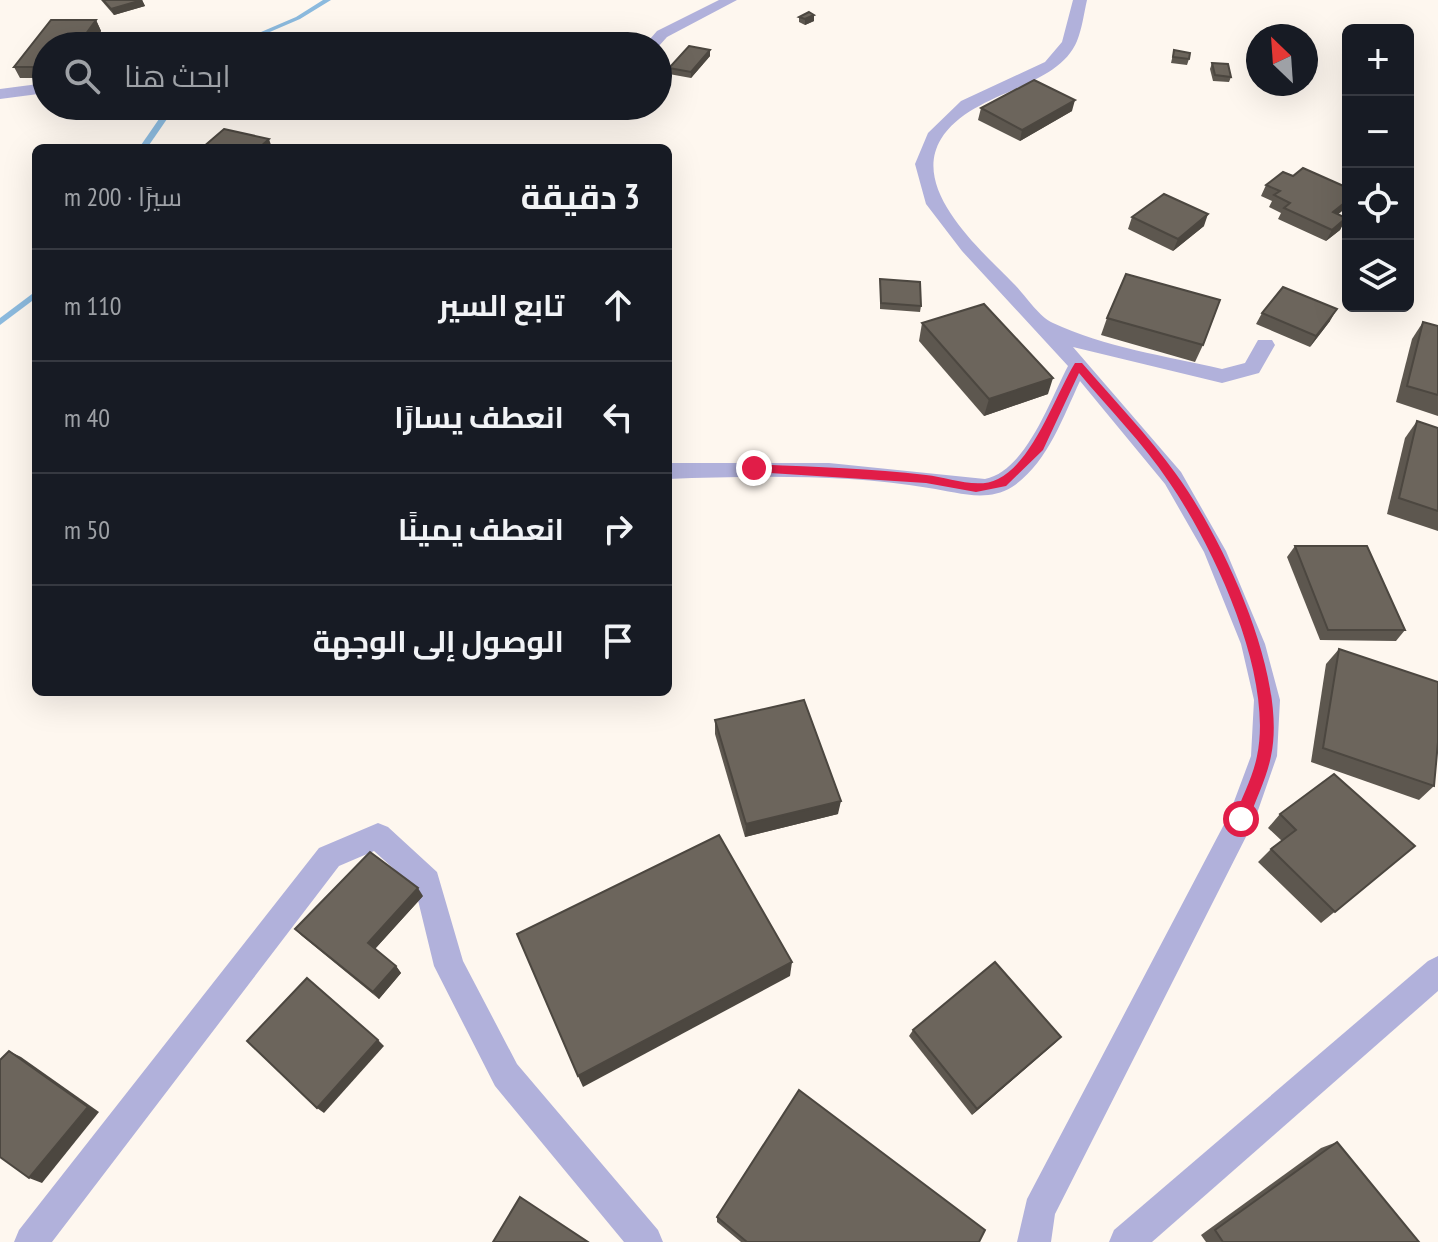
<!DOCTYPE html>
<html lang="ar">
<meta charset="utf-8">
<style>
:root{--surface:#171b24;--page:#242831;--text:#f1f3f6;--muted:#9ea1a6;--line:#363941}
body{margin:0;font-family:"PT Sans Narrow",Cairo,sans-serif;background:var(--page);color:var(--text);direction:rtl}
.controls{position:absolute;right:24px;top:24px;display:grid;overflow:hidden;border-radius:12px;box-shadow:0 8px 32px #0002}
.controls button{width:72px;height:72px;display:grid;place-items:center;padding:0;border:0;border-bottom:2px solid var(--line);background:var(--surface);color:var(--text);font:40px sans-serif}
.compass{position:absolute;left:1246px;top:24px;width:72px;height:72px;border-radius:50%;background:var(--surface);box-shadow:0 8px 32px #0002;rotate:335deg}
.stop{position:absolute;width:24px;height:24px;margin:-18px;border:6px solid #e11d48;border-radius:50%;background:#fff}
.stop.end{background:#e11d48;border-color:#fff;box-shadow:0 2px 8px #0008}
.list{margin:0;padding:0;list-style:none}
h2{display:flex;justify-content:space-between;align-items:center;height:104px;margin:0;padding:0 32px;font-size:34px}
h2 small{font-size:26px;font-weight:400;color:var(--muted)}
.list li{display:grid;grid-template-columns:52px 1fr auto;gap:24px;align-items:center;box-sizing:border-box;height:112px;padding:0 32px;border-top:2px solid var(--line)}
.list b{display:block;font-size:30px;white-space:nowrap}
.list em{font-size:26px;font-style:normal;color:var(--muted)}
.icon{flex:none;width:44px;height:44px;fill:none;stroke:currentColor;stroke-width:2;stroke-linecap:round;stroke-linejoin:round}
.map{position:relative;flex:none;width:1438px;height:1242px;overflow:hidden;direction:ltr}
.search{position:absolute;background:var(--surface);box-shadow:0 8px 32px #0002;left:32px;top:32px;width:640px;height:88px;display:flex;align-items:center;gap:20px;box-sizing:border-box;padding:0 28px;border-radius:44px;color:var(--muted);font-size:30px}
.panel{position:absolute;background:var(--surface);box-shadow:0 8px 32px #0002;left:32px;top:144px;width:640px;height:552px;border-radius:12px;direction:rtl}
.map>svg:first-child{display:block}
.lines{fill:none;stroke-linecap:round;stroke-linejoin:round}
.stream{fill:#8cbade;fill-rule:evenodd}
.minor{fill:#b1b1db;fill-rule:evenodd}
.wall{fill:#5d574f}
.shaded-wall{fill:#4c4740}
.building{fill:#6c655c;stroke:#4c4740;stroke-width:2}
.route{fill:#e11d48}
</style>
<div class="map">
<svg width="1438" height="1242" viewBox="0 0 1438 1242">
<rect width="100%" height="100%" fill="#fef7ef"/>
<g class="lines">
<g class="stream">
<path d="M323,0H331L300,19L237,46H228L296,17Z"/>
<path d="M168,106H176L147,148H139Z"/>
<path d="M36,291V298L0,325V318Z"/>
</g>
<g class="minor">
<path d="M719,0H737L667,37L658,47L644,46L657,31Z"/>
<path d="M1073,0H1087C1084,13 1082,29 1077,41C1057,90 971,90 941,139C910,190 982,251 1014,284C1025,295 1039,317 1053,323C1104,347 1166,356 1222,369L1245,363L1258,340H1272L1275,345L1259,373L1222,383L1073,347L1181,472L1226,551L1265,644L1280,700L1277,756L1255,819L1055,1214L1051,1242H1017L1027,1199L1229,815L1251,756L1254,700L1241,644L1204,552L1165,484L1080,381C1063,417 1047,464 1012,487C986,503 957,492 929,488C844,474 754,476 668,479V463H829L985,479C1026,471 1050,400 1068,366L962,251L926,204L915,164L928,133L961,101L1045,62L1062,42Z"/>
<path d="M394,42H497L504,46H387Z"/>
<path d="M46,83V93L0,99V89Z"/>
<path d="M158,106H174L170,115L164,117L156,112Z"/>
<path d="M378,823L388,827L437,872L463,961L517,1064L658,1230L663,1242H624L495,1086L434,966L415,888L374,851L339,866L52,1242H14L19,1230L319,848Z"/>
<path d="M1438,956V991L1152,1242H1109L1114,1230L1428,961Z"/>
</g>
</g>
<g class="wall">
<path d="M101,0H142L145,6L114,15Z"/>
<path d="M799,17L814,21L805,25L799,22Z"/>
<path d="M51,20H96L101,31L91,46H46V78H20L14,67Z"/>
<path d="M710,50V56L691,78L669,74V68Z"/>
<path d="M1174,50L1189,59L1187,65L1171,63Z"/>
<path d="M1212,63L1231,77L1229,82L1213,81L1210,69Z"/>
<path d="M981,108L1072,111L1020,141L978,120Z"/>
<path d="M1266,185L1338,215L1346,218L1340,230L1326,241L1278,219L1281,213L1269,207L1272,201L1261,196Z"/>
<path d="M1132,217L1204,226L1173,251L1128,229Z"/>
<path d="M880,279L921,306L920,312L880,309Z"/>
<path d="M1262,313L1330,321L1310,347L1256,324Z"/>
<path d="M1107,318L1203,345L1195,362L1101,335Z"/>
<path d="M1423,322L1438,326V416L1396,402L1412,339Z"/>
<path d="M922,323L1048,394L984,416L919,341Z"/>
<path d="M1417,421L1438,428V531L1387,514L1405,438Z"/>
<path d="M1295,546L1405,630L1396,641L1320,640L1287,557Z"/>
<path d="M1339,649L1434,786L1419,800L1311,762L1326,664Z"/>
<path d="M715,720L838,814L745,837L715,734Z"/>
<path d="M1280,814L1415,846L1321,923L1258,862L1271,849L1282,841L1268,828Z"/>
<path d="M423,896L375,949L396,966L401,973L379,999L302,936L295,929Z"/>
<path d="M913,1030L1061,1037L972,1115L909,1036Z"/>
<path d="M1337,1142L1419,1242H1206L1201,1235L1321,1148Z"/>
<path d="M717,1217L979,1242H741L717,1222Z"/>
</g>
<g class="shaded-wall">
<path d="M142,0L145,6L114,15L111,9Z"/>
<path d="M814,15V21L805,25V19Z"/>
<path d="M96,20L101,31L91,46H77Z"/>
<path d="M710,50V56L691,78V72Z"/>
<path d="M1075,100L1072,111L1020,141L1022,130Z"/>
<path d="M269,139L272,148H259Z"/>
<path d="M1348,200V206L1327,224L1333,212Z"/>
<path d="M1208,214L1204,226L1173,251L1178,239Z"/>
<path d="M1346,218L1340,230L1326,241L1332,230Z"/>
<path d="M1337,309L1330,321L1310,347L1316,336Z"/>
<path d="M1053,378L1048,394L984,416L989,399Z"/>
<path d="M841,801L838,814L745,837L746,824Z"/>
<path d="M418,888L423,896L373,951L368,943Z"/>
<path d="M792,962L790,976L583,1087L578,1076Z"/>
<path d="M396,966L401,973L379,999L373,992Z"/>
<path d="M1061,1037L1055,1043L972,1115L977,1109Z"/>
<path d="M378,1040L384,1046L324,1113L317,1108Z"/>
<path d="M9,1051L21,1057L99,1112L42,1183L29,1178Z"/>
</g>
<g class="building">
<path d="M103,0H142L111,9Z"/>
<path d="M809,12L814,15L805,19L799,17Z"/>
<path d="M51,20H96L77,46H46V67H14Z"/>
<path d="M689,46L710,50L691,72L669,68Z"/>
<path d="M1174,50L1190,53L1189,59L1173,57Z"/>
<path d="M1212,63L1228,64L1231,77L1215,75Z"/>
<path d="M1034,80L1075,100L1022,130L981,108Z"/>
<path d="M224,129L269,139L259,148H202Z"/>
<path d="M1303,168L1348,188V200L1333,212L1346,218L1332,230L1284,208L1290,203L1274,195L1280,191L1266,185L1283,172L1293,176Z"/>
<path d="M1164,194L1208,214L1178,239L1132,217Z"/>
<path d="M1126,274L1220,300L1203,345L1107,318Z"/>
<path d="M880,279L920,282L921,306L881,303Z"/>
<path d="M1283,287L1337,309L1316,336L1262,313Z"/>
<path d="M984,304L1053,378L989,399L922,323Z"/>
<path d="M1423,322L1438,326V395L1407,386Z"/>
<path d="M1417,421L1438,428V511L1399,498Z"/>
<path d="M1295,546H1367L1405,630H1328Z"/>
<path d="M1339,649L1438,682V742L1434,786L1323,748Z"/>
<path d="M804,700L841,801L746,824L715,720Z"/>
<path d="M1334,774L1415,846L1335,912L1271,849L1296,830L1280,814Z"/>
<path d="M719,835L792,962L578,1076L517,934Z"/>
<path d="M370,852L418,888L368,943L396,966L373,992L295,929Z"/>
<path d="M995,962L1061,1037L977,1109L913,1030Z"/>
<path d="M307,978L378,1040L317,1108L247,1041Z"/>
<path d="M9,1051L88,1107L29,1178L0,1157V1060Z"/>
<path d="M799,1090L985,1230L979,1242H747L717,1217Z"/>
<path d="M1337,1142L1419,1242H1223L1215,1230Z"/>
<path d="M520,1197L588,1242H493Z"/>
</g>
<path class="route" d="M1075,363H1082C1113,399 1148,435 1176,474C1223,538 1288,677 1271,756C1267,777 1256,799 1249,819L1241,826L1234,819C1241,799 1253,777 1257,756C1274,676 1214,547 1169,482C1143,443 1109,409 1079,373L1043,450L1006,486L976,492L926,483L754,472L748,468L754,464C811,467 869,468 926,475C948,477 977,490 998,479C1033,462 1055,396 1075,363Z"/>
</svg>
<div class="controls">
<button>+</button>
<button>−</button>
<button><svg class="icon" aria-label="locate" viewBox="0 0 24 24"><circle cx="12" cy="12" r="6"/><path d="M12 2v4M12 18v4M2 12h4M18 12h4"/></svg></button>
<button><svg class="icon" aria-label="layers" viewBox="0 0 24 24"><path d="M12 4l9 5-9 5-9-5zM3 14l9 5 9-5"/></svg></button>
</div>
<svg class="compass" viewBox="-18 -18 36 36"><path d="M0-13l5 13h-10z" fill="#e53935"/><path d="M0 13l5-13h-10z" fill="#9ea1a6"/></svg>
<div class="stop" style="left:1241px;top:819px"></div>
<div class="stop end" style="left:754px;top:468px"></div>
<div class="search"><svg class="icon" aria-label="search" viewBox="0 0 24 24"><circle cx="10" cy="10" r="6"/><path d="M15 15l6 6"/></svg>ابحث هنا</div>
<section class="panel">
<h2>3 دقيقة<small>سيرًا · 200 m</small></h2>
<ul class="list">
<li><svg class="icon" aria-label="ahead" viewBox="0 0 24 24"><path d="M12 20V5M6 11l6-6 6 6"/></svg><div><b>تابع السير</b></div><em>110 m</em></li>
<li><svg class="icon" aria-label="left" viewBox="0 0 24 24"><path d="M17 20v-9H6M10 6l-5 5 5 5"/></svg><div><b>انعطف يسارًا</b></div><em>40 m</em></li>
<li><svg class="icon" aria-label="right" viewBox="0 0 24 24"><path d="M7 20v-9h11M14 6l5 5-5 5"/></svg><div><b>انعطف يمينًا</b></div><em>50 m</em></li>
<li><svg class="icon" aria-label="arrive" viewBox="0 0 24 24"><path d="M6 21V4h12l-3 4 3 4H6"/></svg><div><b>الوصول إلى الوجهة</b></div></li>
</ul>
</section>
</div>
